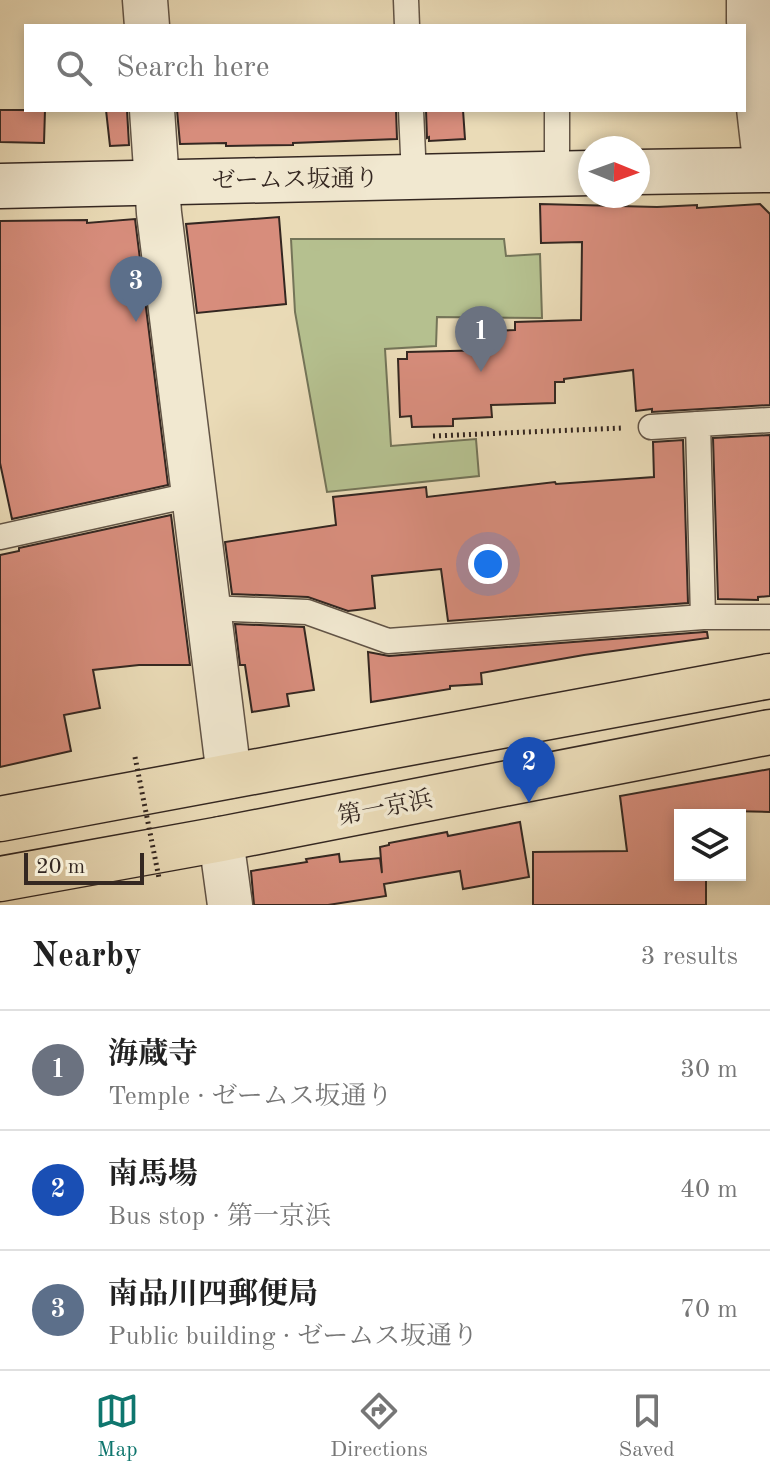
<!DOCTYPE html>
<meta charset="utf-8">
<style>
:root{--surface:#fff;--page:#f2f2f2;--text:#222;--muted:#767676;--line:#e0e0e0;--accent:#0f766e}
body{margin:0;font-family:"Old Standard TT","Noto Serif JP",serif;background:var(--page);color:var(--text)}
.controls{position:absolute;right:24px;bottom:24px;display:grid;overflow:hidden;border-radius:0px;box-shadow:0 4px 12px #0003}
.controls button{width:72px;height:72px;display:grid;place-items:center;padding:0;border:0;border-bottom:2px solid var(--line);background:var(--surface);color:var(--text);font:40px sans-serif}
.compass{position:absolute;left:578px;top:136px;width:72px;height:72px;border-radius:50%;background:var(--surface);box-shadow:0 4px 12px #0003;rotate:91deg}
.scale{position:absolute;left:24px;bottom:20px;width:120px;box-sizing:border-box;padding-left:8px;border:4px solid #342721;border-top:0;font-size:22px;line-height:28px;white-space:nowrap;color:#342721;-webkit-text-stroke:6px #f1e8d0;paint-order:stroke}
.you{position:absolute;left:488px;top:564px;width:28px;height:28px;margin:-20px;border:6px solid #fff;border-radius:50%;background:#1a73e8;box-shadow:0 0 0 12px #1a73e833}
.badge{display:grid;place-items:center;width:52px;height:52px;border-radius:50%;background:var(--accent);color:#fff;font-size:26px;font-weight:700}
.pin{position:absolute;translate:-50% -66px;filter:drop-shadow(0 2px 4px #0008)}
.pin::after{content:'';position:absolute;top:42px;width:28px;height:24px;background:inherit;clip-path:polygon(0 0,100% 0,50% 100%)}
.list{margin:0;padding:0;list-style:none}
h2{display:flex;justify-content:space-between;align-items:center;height:104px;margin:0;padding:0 32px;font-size:34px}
h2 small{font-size:26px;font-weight:400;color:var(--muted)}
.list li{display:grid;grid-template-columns:52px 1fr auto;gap:24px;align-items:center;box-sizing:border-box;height:120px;padding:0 32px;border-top:2px solid var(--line)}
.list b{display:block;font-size:30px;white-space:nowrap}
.list p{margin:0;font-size:26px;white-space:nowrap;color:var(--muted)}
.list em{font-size:26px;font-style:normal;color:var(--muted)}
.icon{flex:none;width:44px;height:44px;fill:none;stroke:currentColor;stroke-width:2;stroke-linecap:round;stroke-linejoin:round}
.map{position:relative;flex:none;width:770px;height:905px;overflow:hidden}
.search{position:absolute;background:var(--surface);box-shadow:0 4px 12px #0003;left:24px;right:24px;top:24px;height:88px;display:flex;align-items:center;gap:20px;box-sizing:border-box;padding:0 28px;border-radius:0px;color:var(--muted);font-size:30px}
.sheet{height:464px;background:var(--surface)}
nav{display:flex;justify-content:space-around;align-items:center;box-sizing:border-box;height:112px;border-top:2px solid var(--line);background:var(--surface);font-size:22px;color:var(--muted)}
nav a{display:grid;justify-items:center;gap:4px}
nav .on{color:var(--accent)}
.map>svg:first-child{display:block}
.green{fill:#b5c08f;stroke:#747458;stroke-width:2}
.building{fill:#d78d7c;stroke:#342721;stroke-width:2}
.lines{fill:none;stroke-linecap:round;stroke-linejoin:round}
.lane-casing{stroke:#625446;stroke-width:27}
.street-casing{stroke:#625446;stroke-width:47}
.secondary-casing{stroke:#342721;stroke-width:47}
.highway-casing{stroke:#342721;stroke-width:47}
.path{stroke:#342721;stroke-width:5;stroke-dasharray:2 4;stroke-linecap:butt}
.lane{stroke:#f1e8d0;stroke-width:24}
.street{stroke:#f1e8d0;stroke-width:44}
.secondary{stroke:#f1e8d0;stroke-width:44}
.highway{stroke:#eadbb7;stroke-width:44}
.path-bridge{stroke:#342721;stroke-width:5;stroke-dasharray:2 4;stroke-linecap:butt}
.labels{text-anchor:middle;stroke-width:7;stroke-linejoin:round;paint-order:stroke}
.street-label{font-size:24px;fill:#342721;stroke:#f1e8d0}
</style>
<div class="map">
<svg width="770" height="905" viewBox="0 0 770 905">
<rect width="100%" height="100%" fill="#eadbb7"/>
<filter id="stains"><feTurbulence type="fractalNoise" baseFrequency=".0025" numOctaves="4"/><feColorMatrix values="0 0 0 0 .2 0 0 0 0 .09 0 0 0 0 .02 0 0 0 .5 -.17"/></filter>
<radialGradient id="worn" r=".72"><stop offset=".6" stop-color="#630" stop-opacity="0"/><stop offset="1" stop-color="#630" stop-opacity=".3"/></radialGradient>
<path class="green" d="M291,239H504L506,256L540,254L542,318L437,317L436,346L385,349L391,446L476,439L479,476L327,492L295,312Z"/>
<g class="building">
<path d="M0,110H45L44,143L0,142Z"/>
<path d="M106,110H127L129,145L110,146Z"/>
<path d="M177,110H396L397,139L293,143V145L226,146V143L180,144Z"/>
<path d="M426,110H463L465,139L429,141V137L427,138Z"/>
<path d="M540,204L657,207L697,205V208L760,204L770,214V405L652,412V409L636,411L633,370L564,379V382H555V403L491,405L492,417L453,419V426L412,427L411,416L400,417L398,359H407V352L493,350L492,331L515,330V322L581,320L582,242L541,243Z"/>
<path d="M279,217L286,304L197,313L186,224Z"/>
<path d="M135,219L168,485L12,519L0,463V221L87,220V223Z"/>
<path d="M770,435V596L758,597V600L718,599L713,438Z"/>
<path d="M683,440L688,603L448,621L441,569L372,576L375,608L348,611L308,597L232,594L225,542L336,525L333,497L426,487L427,497L555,482L556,484L654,477L653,442Z"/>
<path d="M171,515L190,665H139L93,670L100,708L64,715L71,751L0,767V555L19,551V548Z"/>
<path d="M235,624L304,627L314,690L287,694L289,706L252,712L245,665H240Z"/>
<path d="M704,632H707L708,638L584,655L481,673L482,684L450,686V689L371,702L368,652L389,656Z"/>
<path d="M770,769V812L680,810V875H706V905H533V852L627,851L620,796Z"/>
<path d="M520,822L529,877L463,889L460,871L384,884L386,896L328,905H254L251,871L307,862L306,859L339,854L340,862L380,858L382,873L380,847L389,845V843L447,832L448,836Z"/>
</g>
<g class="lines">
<g class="lane-casing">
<g id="lane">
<path d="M406,0L407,26"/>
<path d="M411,110L414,177"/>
<path d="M557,174V110"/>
<path d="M651,427L698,424"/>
<path d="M0,537L195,494"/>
<path d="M208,608L307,612L388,641L703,617H770"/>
<path d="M703,617L698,424L770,420"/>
</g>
</g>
<g class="street-casing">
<g id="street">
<path d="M145,0L147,26"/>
<path d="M749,0V21L766,169"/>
<path d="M152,110L159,213L229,776"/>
<path d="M221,839L230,905"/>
</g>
</g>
<g class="secondary-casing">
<g id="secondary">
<path d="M638,172L770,170"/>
<path d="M0,186L590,173"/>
</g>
</g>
<g class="highway-casing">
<g id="highway">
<path d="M0,819L770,676"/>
<path d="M0,879L221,839L770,732"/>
</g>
</g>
<path class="path" d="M433,436L622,428"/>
<use href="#lane" class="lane"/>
<use href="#street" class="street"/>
<use href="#secondary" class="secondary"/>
<use href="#highway" class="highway"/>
<path class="path-bridge" d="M135,757L159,878"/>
</g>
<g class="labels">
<g class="street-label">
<text transform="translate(295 179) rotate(-1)" y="8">ゼームス坂通り</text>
<text transform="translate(385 807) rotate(-11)" y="8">第一京浜</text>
</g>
</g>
<rect width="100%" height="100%" filter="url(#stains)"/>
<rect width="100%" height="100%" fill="url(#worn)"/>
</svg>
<div class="controls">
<button><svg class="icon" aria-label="layers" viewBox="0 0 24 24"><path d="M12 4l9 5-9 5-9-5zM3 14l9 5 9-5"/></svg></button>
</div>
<svg class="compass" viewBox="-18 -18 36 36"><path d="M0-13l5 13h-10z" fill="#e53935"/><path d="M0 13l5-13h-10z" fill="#767676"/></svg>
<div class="scale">20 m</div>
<div class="you"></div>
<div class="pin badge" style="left:481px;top:372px;background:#6b7280">1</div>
<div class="pin badge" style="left:529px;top:803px;background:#1a4fb4">2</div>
<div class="pin badge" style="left:136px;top:322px;background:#5c6f8a">3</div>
<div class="search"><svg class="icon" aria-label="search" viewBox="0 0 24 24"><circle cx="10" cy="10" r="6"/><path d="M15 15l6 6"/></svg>Search here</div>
</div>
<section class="sheet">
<h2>Nearby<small>3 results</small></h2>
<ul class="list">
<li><span class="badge" style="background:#6b7280">1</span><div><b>海蔵寺</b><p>Temple · ゼームス坂通り</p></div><em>30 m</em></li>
<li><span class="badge" style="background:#1a4fb4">2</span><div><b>南馬場</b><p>Bus stop · 第一京浜</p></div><em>40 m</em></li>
<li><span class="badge" style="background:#5c6f8a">3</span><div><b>南品川四郵便局</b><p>Public building · ゼームス坂通り</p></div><em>70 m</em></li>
</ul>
</section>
<nav>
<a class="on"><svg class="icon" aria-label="map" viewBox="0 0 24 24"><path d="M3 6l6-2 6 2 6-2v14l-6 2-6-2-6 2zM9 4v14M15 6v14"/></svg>Map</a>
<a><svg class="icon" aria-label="directions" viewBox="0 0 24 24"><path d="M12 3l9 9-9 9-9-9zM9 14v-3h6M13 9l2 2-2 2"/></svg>Directions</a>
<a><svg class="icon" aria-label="saved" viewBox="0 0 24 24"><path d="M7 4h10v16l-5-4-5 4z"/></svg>Saved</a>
</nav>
